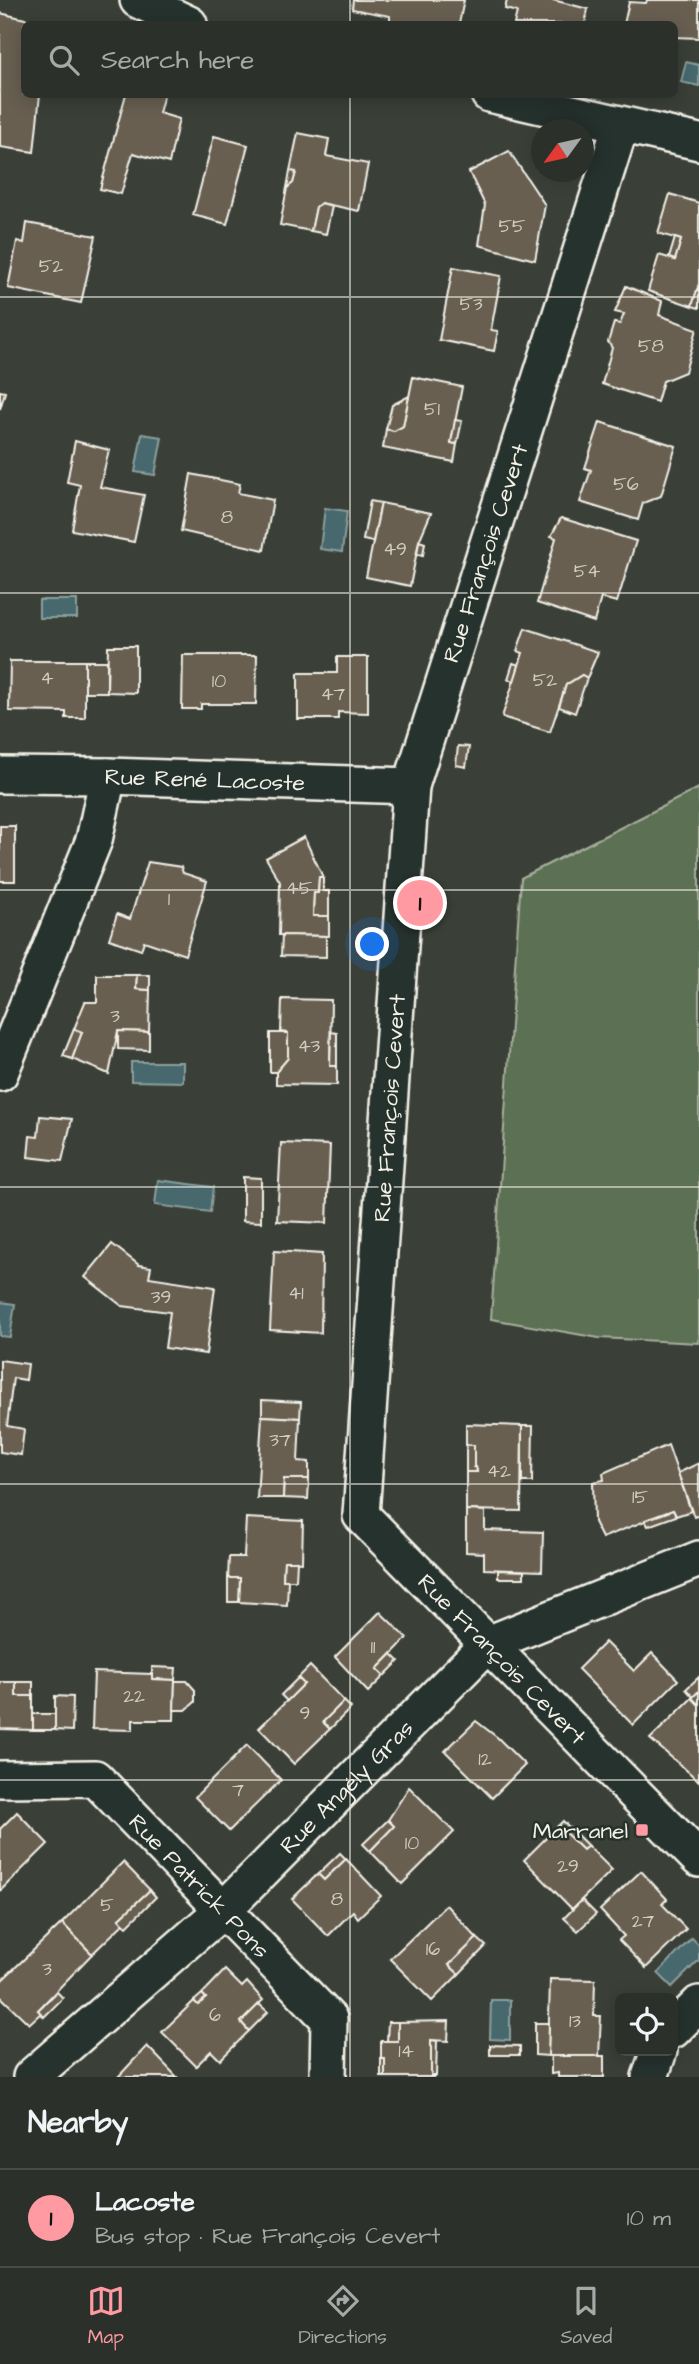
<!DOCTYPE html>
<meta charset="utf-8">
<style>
:root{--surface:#2c302a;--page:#383c36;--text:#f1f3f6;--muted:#a6a9a8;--line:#484b47;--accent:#ff9aa2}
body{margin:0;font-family:"Architects Daughter",sans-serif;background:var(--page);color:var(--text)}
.controls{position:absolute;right:21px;bottom:21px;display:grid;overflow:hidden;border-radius:10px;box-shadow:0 4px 18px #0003}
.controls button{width:63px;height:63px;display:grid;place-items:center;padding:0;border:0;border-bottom:2px solid var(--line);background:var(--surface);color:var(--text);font:35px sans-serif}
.compass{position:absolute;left:531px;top:119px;width:63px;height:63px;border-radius:50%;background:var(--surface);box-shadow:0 4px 18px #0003;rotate:237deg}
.you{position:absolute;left:373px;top:945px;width:24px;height:24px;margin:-18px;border:5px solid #fff;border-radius:50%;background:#1a73e8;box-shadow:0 0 0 10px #1a73e833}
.badge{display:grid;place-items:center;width:46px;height:46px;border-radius:50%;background:var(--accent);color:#111;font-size:23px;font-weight:700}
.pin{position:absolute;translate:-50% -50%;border:4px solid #fff;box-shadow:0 2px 7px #0006}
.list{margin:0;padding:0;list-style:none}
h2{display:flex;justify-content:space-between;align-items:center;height:91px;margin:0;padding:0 28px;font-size:30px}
h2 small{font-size:23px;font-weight:400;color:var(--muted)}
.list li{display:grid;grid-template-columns:46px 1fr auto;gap:21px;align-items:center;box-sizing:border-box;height:98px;padding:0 28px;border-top:2px solid var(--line)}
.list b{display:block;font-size:26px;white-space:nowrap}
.list p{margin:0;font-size:23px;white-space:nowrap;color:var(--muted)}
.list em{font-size:23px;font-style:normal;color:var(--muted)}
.icon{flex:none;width:38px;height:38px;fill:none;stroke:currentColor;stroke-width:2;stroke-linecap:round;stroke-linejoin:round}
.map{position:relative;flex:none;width:699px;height:2077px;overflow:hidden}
.search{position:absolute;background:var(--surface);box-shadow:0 4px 18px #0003;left:21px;right:21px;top:21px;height:77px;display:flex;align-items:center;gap:18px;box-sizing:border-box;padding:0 24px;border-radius:10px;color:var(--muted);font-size:26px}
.sheet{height:189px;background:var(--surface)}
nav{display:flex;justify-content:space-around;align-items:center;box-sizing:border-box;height:98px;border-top:2px solid var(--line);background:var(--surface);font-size:19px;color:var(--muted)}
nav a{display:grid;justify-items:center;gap:4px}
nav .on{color:var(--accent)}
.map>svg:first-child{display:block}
.grass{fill:#5b6f52;stroke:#a8b09d;stroke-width:2}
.water{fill:#47686d;stroke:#8c9f9e;stroke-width:2}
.building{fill:#685f51;stroke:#f4f1e8;stroke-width:2}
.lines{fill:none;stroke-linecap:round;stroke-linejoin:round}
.minor-casing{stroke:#f4f1e8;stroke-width:40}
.minor{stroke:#26332d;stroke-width:35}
.grid{fill:none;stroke:#f4f1e8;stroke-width:2;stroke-opacity:0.55}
.poi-dot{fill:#ff9aa2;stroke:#26332d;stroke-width:2.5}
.labels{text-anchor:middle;stroke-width:5;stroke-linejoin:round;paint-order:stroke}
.number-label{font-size:19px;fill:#d1ccc2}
.street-label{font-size:23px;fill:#f4f1e8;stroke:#26332d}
.poi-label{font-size:23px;fill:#f4f1e8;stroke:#26332d;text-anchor:end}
</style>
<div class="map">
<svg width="699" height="2077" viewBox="0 0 699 2077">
<rect width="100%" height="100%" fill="#3a4038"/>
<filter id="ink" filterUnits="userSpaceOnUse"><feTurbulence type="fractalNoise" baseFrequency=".0143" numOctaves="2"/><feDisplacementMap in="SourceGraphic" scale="14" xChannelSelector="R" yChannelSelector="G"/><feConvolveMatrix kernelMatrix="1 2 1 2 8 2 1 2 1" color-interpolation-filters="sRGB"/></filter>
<g filter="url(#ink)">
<path class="grass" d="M699,788V1343L599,1338L491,1319L521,878Z"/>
<g class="water">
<path d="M686,62L699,65V86L681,82Z"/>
<path d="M142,434L162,437L155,475L135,472Z"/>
<path d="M325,508L347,511L342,552L320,549Z"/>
<rect x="39" y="600" width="38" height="18"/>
<path d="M131,1062H183V1082L131,1081Z"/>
<path d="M158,1180L213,1187L210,1212L155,1205Z"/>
<path d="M0,1302L15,1304L10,1337L0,1336Z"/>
<path d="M692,1938L699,1945V1960L672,1987L658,1973Z"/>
<path d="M491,2000H510V2040L490,2039Z"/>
</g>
<g class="building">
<path d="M353,0H464L459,24H405L390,22V16L352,9Z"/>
<path d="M507,0H553L588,9L585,24H514L517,12L505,9Z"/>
<path d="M647,0H699V38L674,37V24H624L629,2L646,3Z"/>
<path d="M0,13L46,24H24V94H40L34,152L0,147Z"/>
<path d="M126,94H164L159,113L179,119L169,163L133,153L121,194L100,189Z"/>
<path d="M298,133L329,139L326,156L368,164L359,211L321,203L316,207L311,231L280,225L287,188L293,183L296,172L290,171Z"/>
<path d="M214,136L248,145L227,224L193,215Z"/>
<path d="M509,151L545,205L535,260L479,245L485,205L469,172Z"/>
<path d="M290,171L296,172L293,183L287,188Z"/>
<path d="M670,194L699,203V284L692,306L648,291L659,255L675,260L681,240L658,233Z"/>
<path d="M321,203L332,206L326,234L311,231L316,207Z"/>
<path d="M27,223L96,236L81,303L8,288L17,241L24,243Z"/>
<path d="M675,238L681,240L675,260L669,258Z"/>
<path d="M453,267L501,276L491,330L498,331L494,351L439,340Z"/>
<path d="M699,284V308L692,306Z"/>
<path d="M626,286L662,301L659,315L697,329L685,372L663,381L657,402L602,384L612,348L608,342L614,323L620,324L624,314L615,312Z"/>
<path d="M413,377L462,387L451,443L457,444L454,462L383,448L386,429L394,431L403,426Z"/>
<path d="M0,391L5,392L0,409Z"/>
<path d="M409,396L403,426L394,431L386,429L392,405Z"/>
<path d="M455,420L462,421L457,444L451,443Z"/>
<path d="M600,422L676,446L661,496L643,503L638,520L580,502L591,470L585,468Z"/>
<path d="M75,441L109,450L100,487L144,495L134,542L72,530L80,485L67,482Z"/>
<path d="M191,474L240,484L238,493L273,500L264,550L181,531Z"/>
<path d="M370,501L381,503L373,542L363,540Z"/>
<path d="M381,503L431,513L419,541L410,586L366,577Z"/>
<path d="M561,518L636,541L617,602L601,598L594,622L537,603L556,538L551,536Z"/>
<path d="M419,541L425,543L423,555L417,554Z"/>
<path d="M525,628L598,652L587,678L582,675L566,685L550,732L502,717L523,653L517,651Z"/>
<path d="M108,646H136V693L107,692Z"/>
<path d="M183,655H257L256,704H201V709H182Z"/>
<path d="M337,657H368V713L338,712V719H298V673H337Z"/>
<path d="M10,661H85V718H66V712L9,711Z"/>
<rect x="85" y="661" width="22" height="31"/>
<path d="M513,663L519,665L514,681L508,679Z"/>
<path d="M582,675L587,678L575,713L559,707L566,685Z"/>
<path d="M458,746L469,747L466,767L456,765Z"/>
<rect x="0" y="826" width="15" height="55"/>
<path d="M304,837L323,877H319L318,893H314L313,916H329V936L279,935L280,882L266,858Z"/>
<path d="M148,862L181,867L183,873L207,881L185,955L144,941L141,950L109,939L117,914L130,919Z"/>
<path d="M319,877H323V891H329V916H313L314,893H318Z"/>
<path d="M282,935L326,936V957L281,956Z"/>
<path d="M97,975H137L136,989L150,990L149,1032L118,1031L109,1074L72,1059L82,1032L74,1029L85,1002H97Z"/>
<path d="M137,975H150V990L136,989Z"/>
<path d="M282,999L331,1000L330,1066H337V1085L276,1084V1072L288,1058V1033L281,1032Z"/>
<path d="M74,1029L82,1032L72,1059L63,1056Z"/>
<path d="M118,1031L149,1032V1050L118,1049Z"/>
<path d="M331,1032L337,1033V1066H330Z"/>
<path d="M270,1033H288V1058L276,1072H270Z"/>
<path d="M40,1116L72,1119L62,1161L28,1157L30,1136L38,1137Z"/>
<path d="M281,1143L330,1145L327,1223L277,1221Z"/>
<path d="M243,1177L261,1178V1222L243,1221Z"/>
<path d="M112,1244L139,1265L151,1267L149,1277L215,1287L206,1354L165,1348L170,1312L122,1306L85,1277Z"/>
<path d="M274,1251L322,1254L321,1333L270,1330Z"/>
<path d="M0,1360L28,1364L26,1380L13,1378L7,1426L24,1429L21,1455L0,1452Z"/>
<path d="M262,1400L301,1402L300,1418L262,1416Z"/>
<path d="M262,1416L300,1418L298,1461L309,1462V1479H284L283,1498H257Z"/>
<path d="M466,1424L522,1426L521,1511L466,1510V1472H477L476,1467H474V1445H466Z"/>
<path d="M522,1426H533L532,1482H522Z"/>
<path d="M466,1445H474V1467H476L477,1472H466Z"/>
<path d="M668,1445L691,1511L676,1516L673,1510L602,1538L594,1522L593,1482L604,1480L603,1473Z"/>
<path d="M699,1463V1515L694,1517L678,1473Z"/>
<path d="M284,1479H309L308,1499L283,1498Z"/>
<path d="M466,1510L485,1511V1530L543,1532L542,1571L484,1569V1553L466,1552Z"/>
<path d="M673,1510L676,1516L648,1526L645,1520Z"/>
<path d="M246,1518L303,1521L302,1562L284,1561L283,1580H288L287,1605L239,1602L240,1578H228L229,1557H244Z"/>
<path d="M284,1561H297L296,1580H283Z"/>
<path d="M498,1570L524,1571V1578H498Z"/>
<path d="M228,1578H240L239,1602H228Z"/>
<path d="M380,1612L407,1638L377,1669L384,1676L368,1692L335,1657Z"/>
<path d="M605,1642L634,1671L652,1653L678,1680L633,1725L578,1669Z"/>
<path d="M392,1654L399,1661L384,1676L377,1669Z"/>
<path d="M310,1666L344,1701L323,1722L330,1729L294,1764L259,1728L304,1684L298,1678Z"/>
<path d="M152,1667L176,1668L175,1680L152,1679Z"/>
<path d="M94,1672L152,1674V1679L175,1680L174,1720H133V1730L92,1729Z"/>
<path d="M699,1677V1691L693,1697L686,1689Z"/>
<path d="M298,1678L304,1684L287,1701L281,1695Z"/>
<path d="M175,1681H187L195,1690V1702L186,1710H174Z"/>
<path d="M0,1682H16V1696H33V1730L0,1729Z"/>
<rect x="16" y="1682" width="17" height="14"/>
<path d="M699,1691V1705L692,1698Z"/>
<path d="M55,1696L73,1697L72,1731L55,1730Z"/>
<path d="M692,1698L699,1705V1781L650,1739Z"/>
<path d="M344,1701L351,1708L330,1729L323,1722Z"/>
<rect x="33" y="1714" width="22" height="16"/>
<path d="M476,1721L498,1738L525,1765L492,1798L445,1751Z"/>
<path d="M247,1745L281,1780L229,1831L195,1797Z"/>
<path d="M409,1787L454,1832L402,1884L370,1851L394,1826L388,1820Z"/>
<path d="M17,1812L48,1844L0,1891V1829Z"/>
<path d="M388,1820L394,1826L370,1851L363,1844Z"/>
<path d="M563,1821L588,1846L583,1850L558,1826Z"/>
<path d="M558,1826L583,1850L588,1846L612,1870L572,1909L524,1860Z"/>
<path d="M340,1853L346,1859L324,1880L318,1874Z"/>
<path d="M346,1859L381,1896L358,1918L353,1911L328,1936L292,1899L318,1874L324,1880Z"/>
<path d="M123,1862L150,1890L119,1919L123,1924L92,1954L62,1923Z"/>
<path d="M641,1871L667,1899L662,1904L686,1929L646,1968L619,1940L624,1936L600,1910Z"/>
<path d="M150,1890L156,1897L127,1926L119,1919Z"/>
<path d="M582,1900L596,1914L578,1931L564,1918Z"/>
<path d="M446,1905L477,1938L449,1965L459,1974L432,2001L390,1959Z"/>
<path d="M62,1923L92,1954L38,2010L41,2013L29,2024L0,1996V1982Z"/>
<path d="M477,1938L486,1946L459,1974L449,1965Z"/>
<path d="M225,1970L242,1987L247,1982L263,2000L241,2022L249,2031L220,2060L211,2051L196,2066L162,2032L194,2001L198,2005L206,1998L202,1994Z"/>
<path d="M550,1979L595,1980L594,2016H601L599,2056H548Z"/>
<path d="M57,1992L63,1998L44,2017L38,2010Z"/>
<path d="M202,1994L206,1998L198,2005L194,2001Z"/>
<path d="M259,2004L268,2012L249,2031L241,2022Z"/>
<path d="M449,2021L448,2041L431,2040V2076L436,2077H385V2059H381V2041H398V2022Z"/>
<path d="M388,2022H398V2041H387Z"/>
<path d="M535,2023H549L548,2056L535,2055Z"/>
<path d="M431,2040L437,2041L436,2076H431Z"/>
<path d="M490,2045L520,2046V2055H490Z"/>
<path d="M147,2046L177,2077H118Z"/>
<path d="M551,2056H604V2077H558V2073L551,2074Z"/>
<rect x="381" y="2059" width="4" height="18"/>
</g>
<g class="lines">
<g class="minor-casing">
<g id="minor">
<path d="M138,0L189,24"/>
<path d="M489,94L699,142"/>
<path id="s1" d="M621,125L411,786L361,1515L699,1859"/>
<path id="s2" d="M0,775L108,776L411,786"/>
<path d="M0,1073L94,840L108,776"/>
<path id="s3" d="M0,1779L95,1778L329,2019L328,2077"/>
<path d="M673,2030L699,2004"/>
<path id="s4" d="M31,2077L224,1909L488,1644L699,1559"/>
<path d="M650,2077L659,2051"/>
</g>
</g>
<use href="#minor" class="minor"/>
</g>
</g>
<path class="grid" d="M350,0V24M350,94V2077M0,297H699M0,593H699M0,890H699M0,1187H699M0,1484H699M0,1780H699"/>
<rect class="poi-dot" x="635" y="1823" width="14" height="14" rx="3.5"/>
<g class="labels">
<g class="number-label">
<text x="512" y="232">55</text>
<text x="51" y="272">52</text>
<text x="471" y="310">53</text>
<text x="651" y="352">58</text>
<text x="432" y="415">51</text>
<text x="626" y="490">56</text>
<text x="227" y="523">8</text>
<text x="395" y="555">49</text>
<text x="587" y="577">54</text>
<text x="47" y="684">4</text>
<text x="545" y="686">52</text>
<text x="219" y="687">10</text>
<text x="333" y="700">47</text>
<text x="299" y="894">45</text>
<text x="169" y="905">1</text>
<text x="115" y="1022">3</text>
<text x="309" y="1052">43</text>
<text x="296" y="1299">41</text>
<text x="161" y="1303">39</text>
<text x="280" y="1446">37</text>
<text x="499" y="1477">42</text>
<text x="640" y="1503">15</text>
<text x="373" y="1653">11</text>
<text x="134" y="1702">22</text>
<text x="305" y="1719">9</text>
<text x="485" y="1765">12</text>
<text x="238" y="1796">7</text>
<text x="412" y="1849">10</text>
<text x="568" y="1872">29</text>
<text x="337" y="1905">8</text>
<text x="107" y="1911">5</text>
<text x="643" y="1927">27</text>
<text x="433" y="1955">16</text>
<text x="47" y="1975">3</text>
<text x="215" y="2021">6</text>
<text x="575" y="2027">13</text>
<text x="406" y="2057">14</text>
</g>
<g class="street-label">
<text transform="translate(485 553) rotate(-72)" y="8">Rue François Cevert</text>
<text dy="8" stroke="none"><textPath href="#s2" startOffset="205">Rue René Lacoste</textPath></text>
<text transform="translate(389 1108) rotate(-86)" y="8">Rue François Cevert</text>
<text dy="8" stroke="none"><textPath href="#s1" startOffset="1626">Rue François Cevert</textPath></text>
<text dy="8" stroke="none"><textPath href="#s4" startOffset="429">Rue Angély Gras</textPath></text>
<text dy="8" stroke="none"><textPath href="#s3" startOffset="245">Rue Patrick Pons</textPath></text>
</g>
<g class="poi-label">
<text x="628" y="1838">Marranel</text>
</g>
</g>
</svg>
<div class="controls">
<button><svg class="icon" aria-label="locate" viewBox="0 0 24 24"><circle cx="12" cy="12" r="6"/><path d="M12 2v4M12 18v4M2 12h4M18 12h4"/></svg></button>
</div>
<svg class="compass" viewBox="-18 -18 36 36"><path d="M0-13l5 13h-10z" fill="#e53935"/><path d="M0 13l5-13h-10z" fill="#a6a9a8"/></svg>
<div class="you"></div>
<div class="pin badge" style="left:420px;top:903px">1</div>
<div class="search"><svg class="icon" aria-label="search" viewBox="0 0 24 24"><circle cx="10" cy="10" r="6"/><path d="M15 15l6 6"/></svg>Search here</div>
</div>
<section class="sheet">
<h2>Nearby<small></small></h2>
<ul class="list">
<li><span class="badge">1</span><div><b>Lacoste</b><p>Bus stop · Rue François Cevert</p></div><em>10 m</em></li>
</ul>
</section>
<nav>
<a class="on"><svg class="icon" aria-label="map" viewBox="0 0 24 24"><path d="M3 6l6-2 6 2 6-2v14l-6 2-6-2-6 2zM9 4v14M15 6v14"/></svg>Map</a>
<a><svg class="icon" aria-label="directions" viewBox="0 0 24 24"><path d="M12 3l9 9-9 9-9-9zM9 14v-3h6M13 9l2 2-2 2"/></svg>Directions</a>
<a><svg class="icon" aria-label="saved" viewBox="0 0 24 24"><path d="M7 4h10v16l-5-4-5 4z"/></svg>Saved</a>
</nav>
